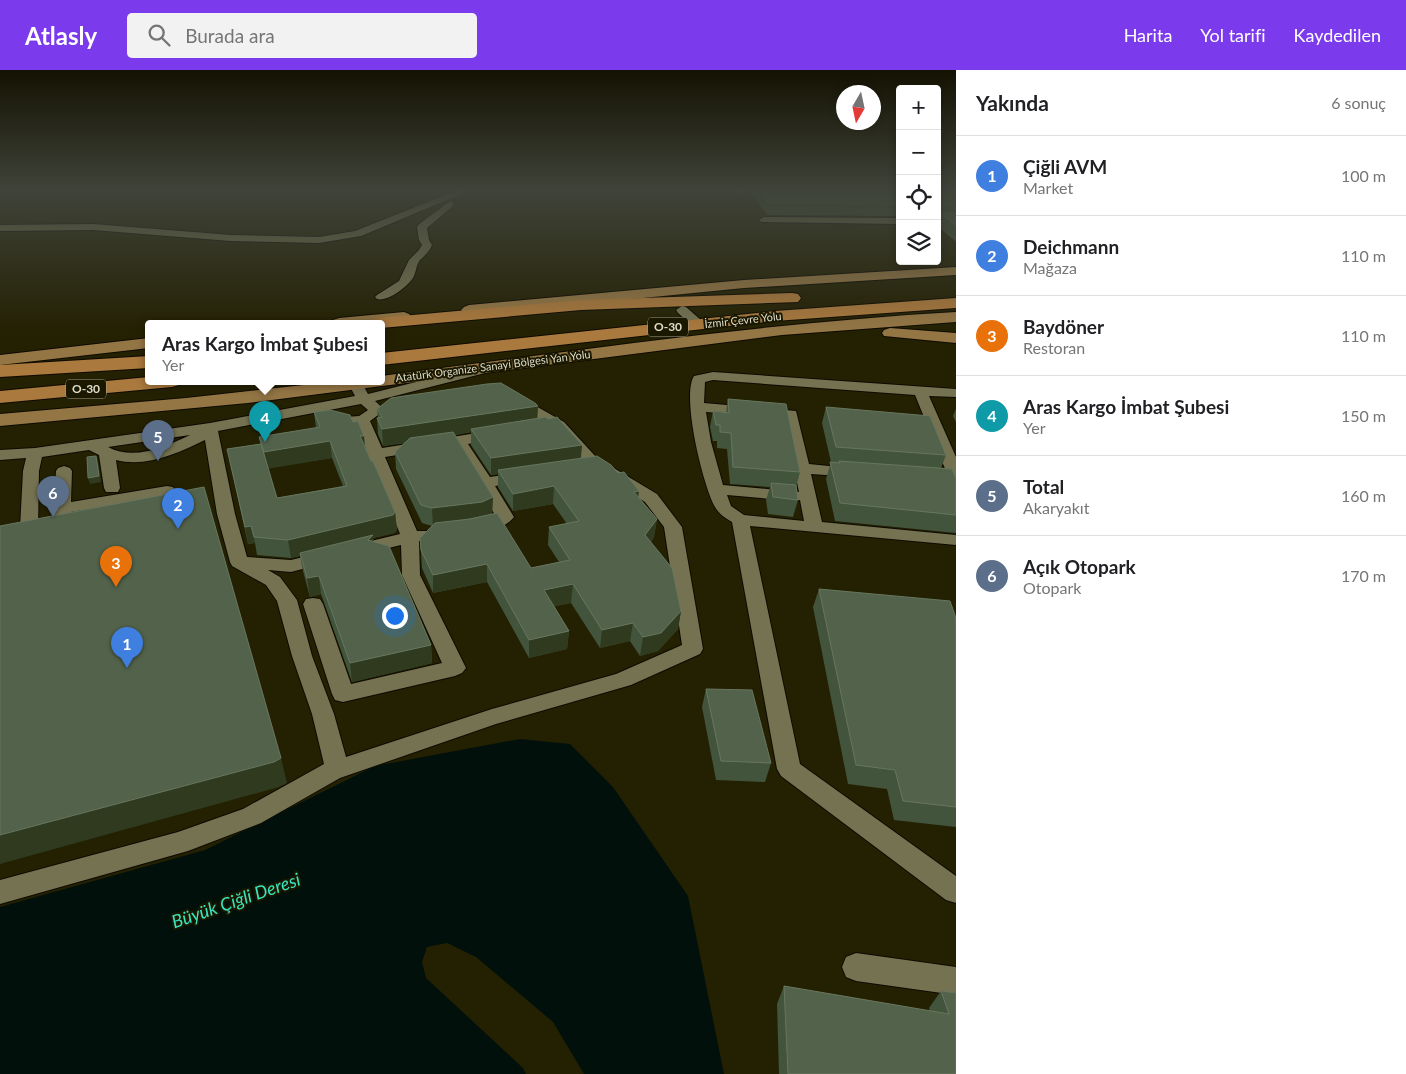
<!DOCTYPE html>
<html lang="tr">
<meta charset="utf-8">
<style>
:root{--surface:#fff;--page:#f2f2f2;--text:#202124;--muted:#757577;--line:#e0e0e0;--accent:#7c3aed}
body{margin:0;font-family:Lato,sans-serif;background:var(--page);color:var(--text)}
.controls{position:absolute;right:15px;top:15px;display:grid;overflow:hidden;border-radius:5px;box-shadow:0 2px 8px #0003}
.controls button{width:45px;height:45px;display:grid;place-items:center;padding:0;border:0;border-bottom:1px solid var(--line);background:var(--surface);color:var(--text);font:25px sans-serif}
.compass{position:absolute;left:836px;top:15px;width:45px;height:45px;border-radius:50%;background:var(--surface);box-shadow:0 2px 8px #0003;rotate:189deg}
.you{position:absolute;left:394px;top:545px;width:18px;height:18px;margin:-12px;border:4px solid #fff;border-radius:50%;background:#1a73e8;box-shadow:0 0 0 8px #1a73e833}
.badge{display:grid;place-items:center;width:32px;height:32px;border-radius:50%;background:var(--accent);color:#fff;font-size:16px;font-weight:700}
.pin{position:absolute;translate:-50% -41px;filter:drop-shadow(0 1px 2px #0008)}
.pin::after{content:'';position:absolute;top:26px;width:18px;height:15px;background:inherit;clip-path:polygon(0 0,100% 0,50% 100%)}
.popup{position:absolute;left:145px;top:250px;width:240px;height:65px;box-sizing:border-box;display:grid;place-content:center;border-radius:5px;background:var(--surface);filter:drop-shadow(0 1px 4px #0005);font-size:16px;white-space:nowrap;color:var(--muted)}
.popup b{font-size:19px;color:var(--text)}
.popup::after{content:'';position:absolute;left:50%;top:100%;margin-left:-10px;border:10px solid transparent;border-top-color:var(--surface)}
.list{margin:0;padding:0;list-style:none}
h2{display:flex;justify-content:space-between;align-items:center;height:65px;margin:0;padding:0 20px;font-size:21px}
h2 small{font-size:16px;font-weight:400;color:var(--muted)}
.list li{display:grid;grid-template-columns:32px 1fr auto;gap:15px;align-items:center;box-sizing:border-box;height:80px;padding:0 20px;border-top:1px solid var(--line)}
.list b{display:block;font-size:19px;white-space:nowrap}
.list p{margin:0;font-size:16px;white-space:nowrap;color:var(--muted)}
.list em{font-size:16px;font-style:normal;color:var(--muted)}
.icon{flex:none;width:28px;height:28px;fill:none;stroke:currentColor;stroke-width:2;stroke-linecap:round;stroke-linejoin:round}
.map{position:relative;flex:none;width:956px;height:1004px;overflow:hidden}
header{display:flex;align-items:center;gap:30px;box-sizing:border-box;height:70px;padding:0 25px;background:var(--accent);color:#fff}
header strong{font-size:24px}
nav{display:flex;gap:28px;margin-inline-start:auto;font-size:18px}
.search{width:350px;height:45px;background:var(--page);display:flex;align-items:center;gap:12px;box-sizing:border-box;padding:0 18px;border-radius:5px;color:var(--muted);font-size:19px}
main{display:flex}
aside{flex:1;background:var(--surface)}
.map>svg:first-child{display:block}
.water{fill:#02100c}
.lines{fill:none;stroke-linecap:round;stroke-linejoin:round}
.minor-casing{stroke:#0e0a00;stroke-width:2}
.major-casing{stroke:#0e0a00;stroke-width:2}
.highway-casing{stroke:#0e0a00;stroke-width:2}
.minor{fill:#747251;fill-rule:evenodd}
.major{fill:#947645;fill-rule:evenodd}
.highway{fill:#aa793d;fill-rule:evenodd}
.wall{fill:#42543c;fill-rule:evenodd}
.shaded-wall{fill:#2f3a1f}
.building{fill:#53634b;stroke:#687660}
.labels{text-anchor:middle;stroke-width:4;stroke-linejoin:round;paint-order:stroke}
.far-street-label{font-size:11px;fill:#deddcc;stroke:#1b1800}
.shield{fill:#1b1800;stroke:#a4a28f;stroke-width:1}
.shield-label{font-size:12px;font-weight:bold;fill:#deddcc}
.near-water-label{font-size:18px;font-style:italic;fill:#36e6c1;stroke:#1b1800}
</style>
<header>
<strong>Atlasly</strong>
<div class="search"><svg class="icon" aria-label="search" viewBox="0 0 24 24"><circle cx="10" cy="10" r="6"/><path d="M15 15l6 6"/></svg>Burada ara</div>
<nav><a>Harita</a><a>Yol tarifi</a><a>Kaydedilen</a></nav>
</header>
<main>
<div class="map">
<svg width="956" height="1004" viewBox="0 0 956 1004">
<rect width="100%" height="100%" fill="#242103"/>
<path class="water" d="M520,669L570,674L613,717L688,826L724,1004H584L553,952L476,887L447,873L427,877L422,892L426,908L523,998L526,1004H0V837L205,780L375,696Z"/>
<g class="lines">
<g class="minor-casing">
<g id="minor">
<path d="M458,120H471L361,166L319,173L231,171L93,160L0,161V155L93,154L231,165L319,167L355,161Z"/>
<path d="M733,120H742L744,123L739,126Z"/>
<path d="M450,131L453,132V136L427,158L429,170L432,175C429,182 425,185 420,190C416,195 416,203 413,208C407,217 388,232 377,229L375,227L377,225L399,211L409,190L419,180L422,175L419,170L417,157L418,155Z"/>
<path d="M764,147L900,148V154L761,152L759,150Z"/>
<path d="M682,236L686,237L702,251L704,254L702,257H694L678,243L676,240Z"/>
<path d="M488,294L493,295L495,298L493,301L375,331L385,340L370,351L382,378L496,360L501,362L504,365L501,368L468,374L490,407L524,402L530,404L532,407L530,410L495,416L514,447C506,458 485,464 472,461L469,457L472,453L483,451L495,445L454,376L385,387L417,461H427L430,465L427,469L419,471L420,505L466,598L462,603L455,606L343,632L335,630L332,624L303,534L306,529L313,528L320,529L323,534L351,614L442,593L402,505L401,475L356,486L350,484L347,480L350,476L400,464L356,354L346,353L344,350L346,347L359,346L368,340L361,334L218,361L235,444L247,487L291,490L327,481L333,483L336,487L333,491L291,502L268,500L280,507L297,530L312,586L334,644L346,687L492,639L616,604L682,575L664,457L645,432L585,394L554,358L510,333L508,330L510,327H520L564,352L597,388L657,424L679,453L682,457L703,579L700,584L631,615L496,654L340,708L261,753L188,781L0,834V810L178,762L243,739L324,694L312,644L292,586L277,531L266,515L232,496L230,492L217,444L205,370C178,383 146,398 116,390L120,418L118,422H106L104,418L99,385L89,380L42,387L39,401L38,458L35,462L29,463L23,462L20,458L23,401L26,388L0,390V380L35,378L210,353L355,326L347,311H361L368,324ZM190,365C165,377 134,391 108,377Z"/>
<path d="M713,302L956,319V327L929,326L956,387V411L950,409L948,406L915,325L713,310L705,312L704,333L796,341L809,394L859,399L861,402L859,405L853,407L811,404L822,452L956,465V475L750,456L800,694L956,806V833L946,830L781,706L777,699L732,452C725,448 719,444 715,437C703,416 681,326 694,306ZM706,342L784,348L799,422L723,415L711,372ZM727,425L794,431L800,430L804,451L744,445L731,436Z"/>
<path d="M64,396L70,398L72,401L71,432L167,416L173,417L175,421L173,425L71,442V451L68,455L62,456L56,455L53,451L56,401L58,398Z"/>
<path d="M856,883L956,897V925L856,911L846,907L842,897L846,887Z"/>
</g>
</g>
<g class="major-casing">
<g id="major">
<path d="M956,197V205L744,218L469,245L464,243L461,240L464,237L469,235L744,210Z"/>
<path d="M404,242L409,244L412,247L409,250L381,254L331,253L333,250L339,248Z"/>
<path d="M956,242V252L782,265L248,333L0,356V344L186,328L340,311H381V306C573,281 763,253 956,242Z"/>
<path d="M890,258L956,263V273L884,266L882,263L884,260Z"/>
<path d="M149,268V278L0,295V285Z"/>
</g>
</g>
<g class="highway-casing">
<g id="highway">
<path d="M792,223L798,224L801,228L798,232L581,240L381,258V253H370L373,249L379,248L581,230Z"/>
<path d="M956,228V238L775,251L381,295V283L775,241Z"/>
<path d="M149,286V298L0,307V295Z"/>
<path d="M149,307V311H182L179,315L172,317L0,333V321Z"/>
</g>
</g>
<use href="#minor" class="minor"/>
<use href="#major" class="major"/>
<use href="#highway" class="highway"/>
</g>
<g class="wall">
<path d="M749,120H900V146L767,145Z"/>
<path d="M937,120H956V171H955L937,156V153L939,147H938L937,149Z"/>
<path d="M728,329L800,402L796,417L798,430L793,447L768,444L766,430L770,417L730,414L727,379L717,378V371H713L710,357L713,341L726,342Z"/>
<path d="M538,336L537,349H548L582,375L581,389L638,427L657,449L654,467L651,472L681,541L678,559L658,581L640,586L630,571L600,578L571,533L554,536L569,561L567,579L529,588L487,512L433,523L422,498L420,468L432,456L422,453L396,399L395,382L405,373L383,376L378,364L377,348H378L377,339ZM471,362V375L491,405L498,404V417L513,441L553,434L567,454L549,457L548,475L559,492L531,498L492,444L493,427L455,365Z"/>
<path d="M826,337L946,385L941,398L956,408V463L835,451L826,409L831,392L822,353Z"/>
<path d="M956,339V352L953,346Z"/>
<path d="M314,342L353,352L364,366L365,378L395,442L397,460L394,463L373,468L374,471L431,575L432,593L352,612L321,524L310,527L303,501L300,486L291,488L257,485L255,473L248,474L227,379L261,374L259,367L316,358ZM332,388L343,416L277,428L268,398Z"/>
<path d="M819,519L956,548V757L894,750L887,719L848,714L813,537Z"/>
<path d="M706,619L771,693L765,712L716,710L702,637Z"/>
<path d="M784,916L930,941L929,938L941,921L956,923V1004H779L777,934Z"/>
</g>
<g class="shaded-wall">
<path d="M538,336L537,352L471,359V362L383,376L382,359Z"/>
<path d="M360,366H364L365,382Z"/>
<path d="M330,371L332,388L267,399L264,382Z"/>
<path d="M582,375L580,392L498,400V404L491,405V388Z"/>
<path d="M96,386L98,391L101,412L90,414L88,408Z"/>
<path d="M554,416L553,434L513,441V424Z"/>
<path d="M639,421L637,438L634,422Z"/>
<path d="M493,427L492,444L433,456L432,438Z"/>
<path d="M395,442L397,460L394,463L373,468L375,483L368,470L369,469L291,488L288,470Z"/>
<path d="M657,449L654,467L643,483L645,465Z"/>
<path d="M251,456L255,473L248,474L245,457Z"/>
<path d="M487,494V512L433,523V505Z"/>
<path d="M319,506L321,524L310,527L307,508Z"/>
<path d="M573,514L571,533L543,539L544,520Z"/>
<path d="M681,541L678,559L658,581L640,586L643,567Z"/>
<path d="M633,553L630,571L600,578L602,560Z"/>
<path d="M569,561L567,579L529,588V570Z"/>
<path d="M431,575L432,593L352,612L350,593Z"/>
<path d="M281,688L287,713L279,717L0,794V765Z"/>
</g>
<g class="building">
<path d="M760,120H900V134L769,133Z"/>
<path d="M937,120H956V134H940L939,142L937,141Z"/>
<path d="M940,143H956V156Z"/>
<path d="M501,313L535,333L538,336L382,359L377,348L382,347L377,339L391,328L487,314Z"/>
<path d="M728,329L786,334L800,402L733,397L731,363L720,362V355H716L713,341L729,343Z"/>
<path d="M826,337L930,346L946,385L836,377Z"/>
<path d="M330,340L350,345L353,352L358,351L364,366H360L371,391H373L395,442L393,445L288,470L254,467L251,456L245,457L227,379L261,374L277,428L347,416L330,371L264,382L259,367L320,357L314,342Z"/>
<path d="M546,347L548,349L557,347L582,375L491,388L471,359Z"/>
<path d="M453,362L493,427L482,432L432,438L421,435L395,382L410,368Z"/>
<path d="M96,386L99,406L88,408L87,387Z"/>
<path d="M597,386L611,395L618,403L624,402L639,421L634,422L657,449L645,465L672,498L681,541L661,563L643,567L633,553L602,560L573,514L544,520L569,561L529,570L487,494L433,505L421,480L420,468L435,453L470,449L497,443L531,498L570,490L549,457L579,451L554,416L513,424L498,400Z"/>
<path d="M839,391L952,399L956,408V445L840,433L830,392L840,393Z"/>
<path d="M771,413L796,415L798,430L773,427Z"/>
<path d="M204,417L281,688L274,692L0,765V456Z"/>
<path d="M373,465L368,470L389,476L431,575L350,593L319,506L307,508L300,483Z"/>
<path d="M819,519L950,531L956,548V737L903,731L895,700L856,695Z"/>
<path d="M706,619L752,620L771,693L721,691Z"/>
<path d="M784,916L949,944L941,921L956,923V1004H788Z"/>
</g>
<linearGradient id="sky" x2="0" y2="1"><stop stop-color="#141202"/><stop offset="0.46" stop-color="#3f4339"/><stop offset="1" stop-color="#3f4339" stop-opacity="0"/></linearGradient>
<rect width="956" height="261" fill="url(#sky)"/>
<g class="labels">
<g class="far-street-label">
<text transform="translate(743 250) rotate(-6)" y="4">İzmir Çevre Yolu</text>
<text transform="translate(493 296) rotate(-7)" y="4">Atatürk Organize Sanayi Bölgesi Yan Yolu</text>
</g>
<g class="shield">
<rect x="648" y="247.5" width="40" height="19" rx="4"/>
<rect x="66" y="309.5" width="40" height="19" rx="4"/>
</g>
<g class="shield-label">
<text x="668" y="261">O-30</text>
<text x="86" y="323">O-30</text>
</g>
<g class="near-water-label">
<text transform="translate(236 831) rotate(-19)" y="6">Büyük Çiğli Deresi</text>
</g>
</g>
</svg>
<div class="controls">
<button>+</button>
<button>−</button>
<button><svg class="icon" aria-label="locate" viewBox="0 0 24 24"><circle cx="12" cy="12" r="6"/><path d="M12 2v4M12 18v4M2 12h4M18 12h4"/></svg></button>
<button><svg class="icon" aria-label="layers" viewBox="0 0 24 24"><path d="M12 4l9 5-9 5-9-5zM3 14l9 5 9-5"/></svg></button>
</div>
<svg class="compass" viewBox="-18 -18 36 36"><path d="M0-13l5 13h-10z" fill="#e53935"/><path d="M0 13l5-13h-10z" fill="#757577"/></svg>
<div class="you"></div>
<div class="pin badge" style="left:127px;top:598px;background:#3f7fe0">1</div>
<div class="pin badge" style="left:178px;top:459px;background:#3f7fe0">2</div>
<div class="pin badge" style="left:116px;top:517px;background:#e8710a">3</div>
<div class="pin badge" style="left:265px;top:372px;background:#0f9aa8">4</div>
<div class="popup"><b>Aras Kargo İmbat Şubesi</b>Yer</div>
<div class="pin badge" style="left:158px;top:391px;background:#5c6f8a">5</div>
<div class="pin badge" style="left:53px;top:447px;background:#5c6f8a">6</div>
</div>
<aside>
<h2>Yakında<small>6 sonuç</small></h2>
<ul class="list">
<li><span class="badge" style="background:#3f7fe0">1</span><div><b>Çiğli AVM</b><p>Market</p></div><em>100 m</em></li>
<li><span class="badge" style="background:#3f7fe0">2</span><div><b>Deichmann</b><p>Mağaza</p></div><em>110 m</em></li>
<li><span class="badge" style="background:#e8710a">3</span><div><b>Baydöner</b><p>Restoran</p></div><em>110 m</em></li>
<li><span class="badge" style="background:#0f9aa8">4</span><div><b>Aras Kargo İmbat Şubesi</b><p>Yer</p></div><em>150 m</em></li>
<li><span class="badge" style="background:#5c6f8a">5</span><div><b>Total</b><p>Akaryakıt</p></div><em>160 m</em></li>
<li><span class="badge" style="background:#5c6f8a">6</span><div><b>Açık Otopark</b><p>Otopark</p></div><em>170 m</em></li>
</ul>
</aside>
</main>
